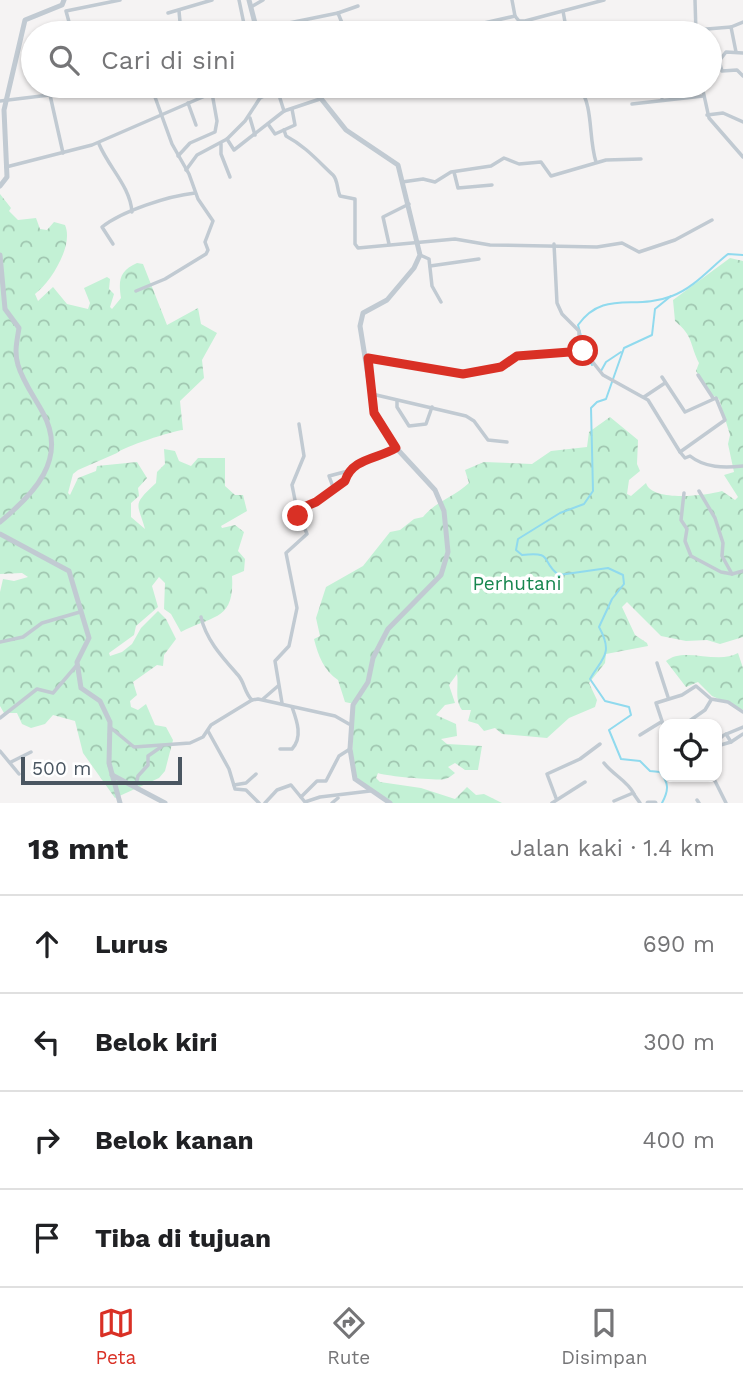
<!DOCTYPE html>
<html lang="id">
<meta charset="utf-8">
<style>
:root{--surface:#fff;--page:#f2f2f2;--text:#202124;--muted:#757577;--line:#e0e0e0;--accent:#d93025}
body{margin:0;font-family:"Work Sans",sans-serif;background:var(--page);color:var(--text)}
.controls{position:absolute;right:21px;bottom:21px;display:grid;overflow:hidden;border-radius:14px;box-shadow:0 2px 5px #0004}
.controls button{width:63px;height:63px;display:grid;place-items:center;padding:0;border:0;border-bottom:2px solid var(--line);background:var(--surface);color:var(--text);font:35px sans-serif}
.scale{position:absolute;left:21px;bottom:18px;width:161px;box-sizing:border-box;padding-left:7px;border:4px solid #4a5661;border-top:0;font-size:19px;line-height:24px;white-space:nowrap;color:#4a5661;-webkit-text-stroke:5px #fff;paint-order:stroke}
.stop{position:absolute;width:21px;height:21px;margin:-16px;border:5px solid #d93025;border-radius:50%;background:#fff}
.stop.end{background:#d93025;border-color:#fff;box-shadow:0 2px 7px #0008}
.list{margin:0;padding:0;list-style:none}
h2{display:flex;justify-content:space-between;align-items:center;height:91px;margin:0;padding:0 28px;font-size:30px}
h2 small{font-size:23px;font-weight:400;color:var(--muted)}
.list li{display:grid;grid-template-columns:46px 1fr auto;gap:21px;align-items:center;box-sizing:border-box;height:98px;padding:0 28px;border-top:2px solid var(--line)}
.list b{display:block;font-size:26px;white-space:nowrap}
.list em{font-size:23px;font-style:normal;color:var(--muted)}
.icon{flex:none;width:38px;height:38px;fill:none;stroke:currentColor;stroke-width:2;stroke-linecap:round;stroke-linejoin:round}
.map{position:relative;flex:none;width:743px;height:803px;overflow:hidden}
.search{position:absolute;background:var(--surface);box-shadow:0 2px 5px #0004;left:21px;right:21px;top:21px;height:77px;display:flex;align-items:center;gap:18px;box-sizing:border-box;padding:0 24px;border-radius:38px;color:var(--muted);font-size:26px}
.sheet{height:483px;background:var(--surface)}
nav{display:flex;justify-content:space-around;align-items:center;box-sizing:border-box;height:98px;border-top:2px solid var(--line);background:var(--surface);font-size:19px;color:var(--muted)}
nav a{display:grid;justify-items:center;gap:4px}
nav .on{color:var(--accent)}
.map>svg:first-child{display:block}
.forest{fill:url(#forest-crowns)}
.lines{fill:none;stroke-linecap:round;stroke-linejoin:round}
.stream{stroke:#90daee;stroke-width:2}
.minor{stroke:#c1cad2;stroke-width:3.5}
.tertiary{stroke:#c1cad2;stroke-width:5}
.route{stroke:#d93025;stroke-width:9}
.labels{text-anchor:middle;stroke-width:7;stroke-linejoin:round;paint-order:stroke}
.park-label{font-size:19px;fill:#17864f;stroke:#fff}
</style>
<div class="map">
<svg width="743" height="803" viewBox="0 0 743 803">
<defs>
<pattern id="forest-crowns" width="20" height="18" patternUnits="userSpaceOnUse" patternTransform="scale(1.75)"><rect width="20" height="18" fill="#c3f1d5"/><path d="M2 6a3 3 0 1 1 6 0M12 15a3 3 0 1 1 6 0" fill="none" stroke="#a0c6b0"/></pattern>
</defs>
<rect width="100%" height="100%" fill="#f5f3f3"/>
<g class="forest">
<path d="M0,194L11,208L9,211L18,220L36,218L40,229L47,230L54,222L65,225C74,245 51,282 35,294L38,301L53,287L67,304L88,309L90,303L84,288L107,277L110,279L109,289L114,294L110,307L112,309L121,298C118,279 120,271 137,263L143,264L167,325L198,308L201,324L217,333L202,360L204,378L180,401L183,430C172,431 123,447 117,453L78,470L73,474L68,493L70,495L78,478L96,471L97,466L137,462L147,478L138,488L139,496L131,503V517L145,529C138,503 131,506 156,483L157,472L165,464L164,449L175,451L179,461L191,466L198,458H225V486L235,495H243L247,511L221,526L222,528L235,525L244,532L238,551L245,559L244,571L232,576C235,621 212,615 181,632L171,614L164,609L165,583L159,577L152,586L158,607L136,626L134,635L109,653L110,656L122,652L132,644L141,628L158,611L166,619L176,639L164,655L163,666L157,665L133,682L137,695L130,701L131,707L138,710L146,704L155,725L166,727L173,740L165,771L159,778L115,798L83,753L75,721L53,715L45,724L31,728L22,724L17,713H4L0,706V592L3,579L14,581L28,577L22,573L0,574Z"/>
<path d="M730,258L743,261V637L720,644L707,640L686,641L661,636L627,602L622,607L635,635L647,643L648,646L606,654L605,663L589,683L597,700L595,707L569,718L547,738L502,734L495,728L484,731L478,724L468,721L471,710H462C454,699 459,685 457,674L449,685L455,703L445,705L436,715L456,724L457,736L441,739L447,744L482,746L478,770H465L455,763L448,767L455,773C452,775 449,778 445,779C441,781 383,776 378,773L376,778L380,782L421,788L455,799L467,787L476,795L484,794L502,803H392L356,779L352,757L354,704L345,702L338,680C324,671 318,655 314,639L320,636L316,618L326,587L363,566L390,532L400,530L414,519L423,517C436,501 454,497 469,483L465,470L484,462L532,464L551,451L587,447L589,432L610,417L638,440L637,464L640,471L629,480L627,494L631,496L646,483C652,502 704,496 722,491L735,500L738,497L724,475L734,472L728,444L730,435L719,399L712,395L696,371L699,363C689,343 694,337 675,321L673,300Z"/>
<path d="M738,653L743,668V710L712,696L698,682L686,687L666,661C684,646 717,665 738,653Z"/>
</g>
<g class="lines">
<g class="stream">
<path d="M592,365L589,359L597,353L581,336L578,325C604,289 634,311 672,296C695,287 709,269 728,254L743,255"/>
<path d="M601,371L606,362L621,352"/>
<path d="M662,803C669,790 669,783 660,772L650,771L640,761L621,759L609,730L631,715L629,707L605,701L590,679C602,658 614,654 599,627L612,599L624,584L623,575L608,568L559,575C540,562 555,551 522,555L516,550L518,539L560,513L584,504L593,491L591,408L597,402L606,399L624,348L652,335L655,309L671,296"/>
</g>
<g class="minor">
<path d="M239,0L244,24"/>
<path d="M512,0L515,16"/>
<path d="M695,0L696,33"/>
<path d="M251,7L263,0"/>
<path d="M179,11L181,33"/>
<path d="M563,11L567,33"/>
<path d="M168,13L212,0"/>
<path d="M338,13L358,6"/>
<path d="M519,21L520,33"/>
<path d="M731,27L743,22"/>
<path d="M695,30L731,27L736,52"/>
<path d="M72,33L66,11L120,0"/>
<path d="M180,33L202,28L209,33"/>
<path d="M217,33L241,24L255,28"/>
<path d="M284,33V24L338,13L346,33"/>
<path d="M440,33L515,16L519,21H525L604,0"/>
<path d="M719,61L722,71L737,70L743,76"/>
<path d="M710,62L719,61L726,52L743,53"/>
<path d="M202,86L207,95"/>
<path d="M250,86L260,98"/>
<path d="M579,86C594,108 588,136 596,162"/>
<path d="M702,86L709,118L743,157"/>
<path d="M278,92L284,111L320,99"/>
<path d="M50,95L63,153"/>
<path d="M662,98V89L671,86"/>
<path d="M0,101L74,92L97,86"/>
<path d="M188,103L196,125"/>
<path d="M632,104L703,96"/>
<path d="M707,115L723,113L743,122"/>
<path d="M250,118L255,135"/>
<path d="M268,124L275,134L295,125L292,109"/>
<path d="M284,130L286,136C305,146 317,160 333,175C338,180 337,190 340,196L355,199V244L358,248L455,239L490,245L597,247L622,243L639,252L675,240L712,220"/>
<path d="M227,139L234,150L284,111"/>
<path d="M99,144C109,168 130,186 132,212"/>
<path d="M221,144V154L230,177"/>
<path d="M178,156L190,143L215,132L217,121L212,93"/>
<path d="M6,167L92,145L228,86"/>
<path d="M186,170L197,155L227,139L245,121L260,98L285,86"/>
<path d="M454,172L458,188L492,185"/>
<path d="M402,182L423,179L435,182L451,172L491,166L504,158L519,164L541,162L551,176L606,160L641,159"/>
<path d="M113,244L102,227C122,211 168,196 195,193"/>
<path d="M389,244L383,217L409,204"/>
<path d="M420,255L429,259L432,286L441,302"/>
<path d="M430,266L479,259"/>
<path d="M136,291L165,279L206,254L208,250L205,242L213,221L198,199L189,174L172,144L151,86"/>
<path d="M584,351L603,375L648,400L680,452"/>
<path d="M368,358L463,374L501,367L517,356L584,351L579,341V331L562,314L557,303L554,244"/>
<path d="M698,375L713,398"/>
<path d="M662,377L685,412L716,398L725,420L680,452L685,458L690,456C705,468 724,468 743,466"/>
<path d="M372,394L466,416L474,421L488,440L507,442"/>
<path d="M644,397L665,383"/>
<path d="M397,401V407L409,426L426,424L432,407"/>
<path d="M333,487L329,476L348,471"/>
<path d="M699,491L715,518L723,543L722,556L732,574"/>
<path d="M684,493L681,520L687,529L685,541L691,556L721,572L732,574L743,571"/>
<path d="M297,510L292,485L304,456L299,424"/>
<path d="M201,617C206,640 223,658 238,675C245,683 244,692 252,700"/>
<path d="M0,642L23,637L42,623L80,612"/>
<path d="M657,663L668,697"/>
<path d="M263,699L278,686"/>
<path d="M282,703L275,661L289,646L297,608L286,553L307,534L297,510L316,502L345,481L348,471L360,462L396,448"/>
<path d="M0,718L37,689L53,693L77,665"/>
<path d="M685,724L705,710L711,700"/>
<path d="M664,727L656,703L682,695L696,686L711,699L728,702L743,712"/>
<path d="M111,728L134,747L190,743L203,737L211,725L252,700L258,699L335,716L349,724"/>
<path d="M208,731L229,769L235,789L246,790L259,803"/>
<path d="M640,735L661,722"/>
<path d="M717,741L724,735L743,727"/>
<path d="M731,742L743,734"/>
<path d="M717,746L731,742L726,734"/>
<path d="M280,749H292C303,737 297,721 292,707"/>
<path d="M0,751L19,774"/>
<path d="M11,762L31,752"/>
<path d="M604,763C613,775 628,781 634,794"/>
<path d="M713,777L726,803"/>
<path d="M136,785L138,776L148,765V756L161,747"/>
<path d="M234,785L246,783L256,774"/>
<path d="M301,797L317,781H326L339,756L350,749"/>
<path d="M556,798L547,774L580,759L600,744"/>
<path d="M697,800L699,803"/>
<path d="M614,801L633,793L640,803"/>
<path d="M265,803L277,790L291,785L305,802L320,797L370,791"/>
<path d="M332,803L338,798"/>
<path d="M552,803L585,782"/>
</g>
<g class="tertiary">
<path d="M249,0L256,27L269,33"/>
<path d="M311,86L346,130L398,165L420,255L414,268L387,300L363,313L360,326L374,413L399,451L435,490L444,511L448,552L441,575L388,629L373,658L368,682L353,705L350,749L355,779L390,803"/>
<path d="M0,186L7,177L4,110L25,20L62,5L64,0"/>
<path d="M0,255L5,309L19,328C17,341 14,352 18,365C23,382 35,398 43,413C68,459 34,494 0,522"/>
<path d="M0,534L69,571L89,638L77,662L81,688L100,701L110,722L109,763L120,803"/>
<path d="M112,775L165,803"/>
<path d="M648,803H655"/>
</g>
</g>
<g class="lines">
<path class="route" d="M298,516L297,510L316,502L345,481C352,458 378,459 396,448L374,413L368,358L463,374L501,367L517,356L583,351"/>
</g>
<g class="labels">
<g class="park-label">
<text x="517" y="590">Perhutani</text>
</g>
</g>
</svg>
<div class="controls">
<button><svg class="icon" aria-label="locate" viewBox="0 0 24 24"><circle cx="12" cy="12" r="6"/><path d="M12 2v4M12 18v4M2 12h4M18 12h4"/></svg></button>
</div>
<div class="scale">500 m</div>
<div class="stop" style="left:583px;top:351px"></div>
<div class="stop end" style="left:298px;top:516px"></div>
<div class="search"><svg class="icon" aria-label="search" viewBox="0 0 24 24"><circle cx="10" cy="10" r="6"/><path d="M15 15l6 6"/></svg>Cari di sini</div>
</div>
<section class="sheet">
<h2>18 mnt<small>Jalan kaki · 1.4 km</small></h2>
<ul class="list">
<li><svg class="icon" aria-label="ahead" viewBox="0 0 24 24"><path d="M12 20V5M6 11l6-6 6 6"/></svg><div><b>Lurus</b></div><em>690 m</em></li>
<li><svg class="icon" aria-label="left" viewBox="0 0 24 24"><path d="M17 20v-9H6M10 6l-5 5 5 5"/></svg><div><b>Belok kiri</b></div><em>300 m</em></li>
<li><svg class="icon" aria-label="right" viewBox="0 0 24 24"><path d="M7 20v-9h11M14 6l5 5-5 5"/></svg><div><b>Belok kanan</b></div><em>400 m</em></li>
<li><svg class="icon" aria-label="arrive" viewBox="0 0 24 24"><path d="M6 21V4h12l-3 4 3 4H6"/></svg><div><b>Tiba di tujuan</b></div></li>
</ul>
</section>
<nav>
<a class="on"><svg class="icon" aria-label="map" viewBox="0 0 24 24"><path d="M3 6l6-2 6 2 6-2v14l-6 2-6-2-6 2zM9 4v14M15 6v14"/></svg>Peta</a>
<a><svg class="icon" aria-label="directions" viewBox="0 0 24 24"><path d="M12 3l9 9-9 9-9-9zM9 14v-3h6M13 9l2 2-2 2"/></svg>Rute</a>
<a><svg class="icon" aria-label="saved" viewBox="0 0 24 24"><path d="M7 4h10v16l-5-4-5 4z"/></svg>Disimpan</a>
</nav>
